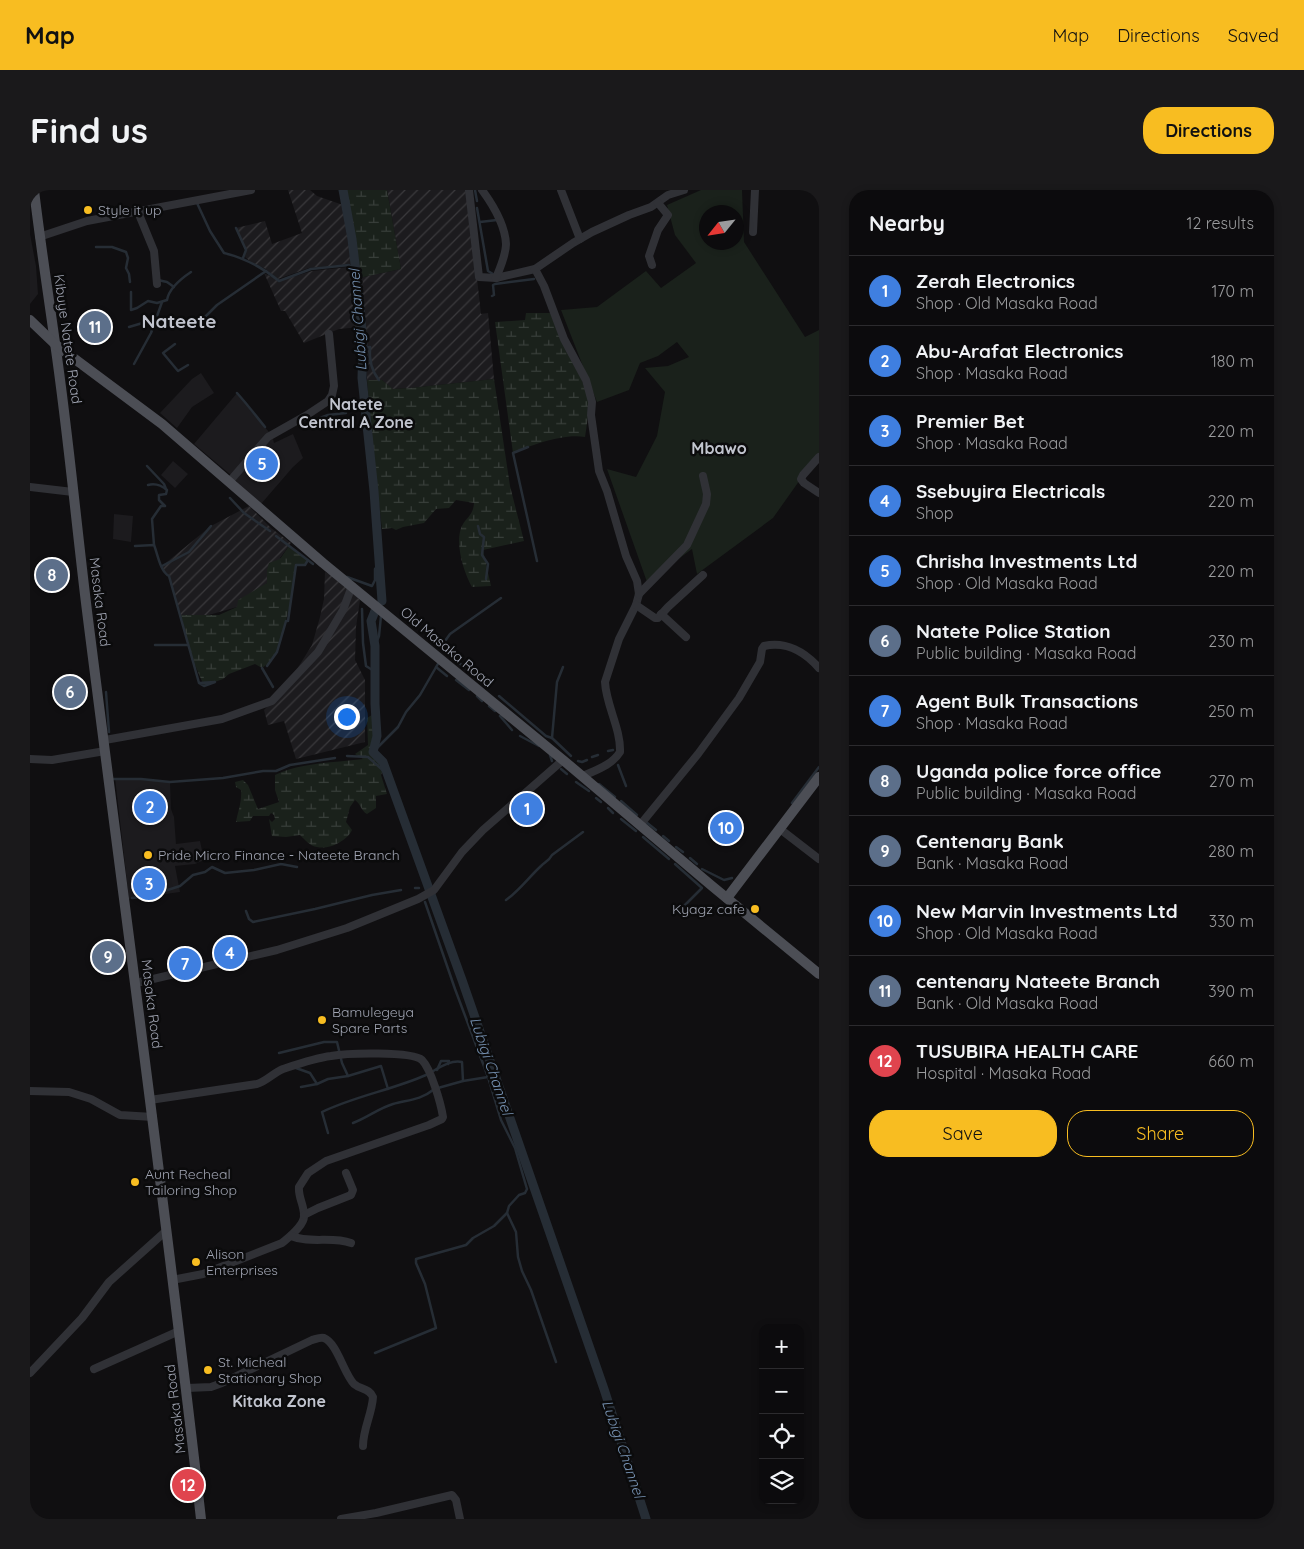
<!DOCTYPE html>
<meta charset="utf-8">
<style>
:root{--surface:#0c0b0d;--page:#1a191b;--text:#f1f3f6;--muted:#9a9b9d;--line:#2c2b2e;--accent:#f8bd21}
body{margin:0;font-family:Quicksand,sans-serif;background:var(--page);color:var(--text)}
.controls{position:absolute;right:15px;bottom:15px;display:grid;overflow:hidden;border-radius:10px;box-shadow:0 2px 8px #0003}
.controls button{width:45px;height:45px;display:grid;place-items:center;padding:0;border:0;border-bottom:1px solid var(--line);background:var(--surface);color:var(--text);font:25px sans-serif}
.compass{position:absolute;left:669px;top:15px;width:45px;height:45px;border-radius:50%;background:var(--surface);box-shadow:0 2px 8px #0003;rotate:240deg}
.you{position:absolute;left:316px;top:526px;width:18px;height:18px;margin:-12px;border:4px solid #fff;border-radius:50%;background:#1a73e8;box-shadow:0 0 0 8px #1a73e833}
.badge{display:grid;place-items:center;width:32px;height:32px;border-radius:50%;background:var(--accent);color:#fff;font-size:16px;font-weight:700}
.pin{position:absolute;translate:-50% -50%;border:2px solid #fff;box-shadow:0 1px 5px #0006}
.list{margin:0;padding:0;list-style:none}
h2{display:flex;justify-content:space-between;align-items:center;height:65px;margin:0;padding:0 20px;font-size:21px}
h2 small{font-size:16px;font-weight:400;color:var(--muted)}
.list li{display:grid;grid-template-columns:32px 1fr auto;gap:15px;align-items:center;box-sizing:border-box;height:70px;padding:0 20px;border-top:1px solid var(--line)}
.list b{display:block;font-size:19px;white-space:nowrap}
.list p{margin:0;font-size:16px;white-space:nowrap;color:var(--muted)}
.list em{font-size:16px;font-style:normal;color:var(--muted)}
.actions{display:flex;gap:10px;padding:15px 20px}
.actions a{flex:1;padding:11px 0;border:1px solid var(--accent);border-radius:20px;text-align:center;font-size:18px;color:var(--accent)}
.actions .main{background:var(--accent);color:#111}
.icon{flex:none;width:28px;height:28px;fill:none;stroke:currentColor;stroke-width:2;stroke-linecap:round;stroke-linejoin:round}
.map{position:relative;flex:none;width:789px;height:1329px;overflow:hidden;border-radius:20px}
header{display:flex;align-items:center;gap:30px;box-sizing:border-box;height:70px;padding:0 25px;background:var(--accent);color:#111}
header strong{font-size:24px}
nav{display:flex;gap:28px;margin-inline-start:auto;font-size:18px}
.intro{display:flex;align-items:center;justify-content:space-between;box-sizing:border-box;height:120px;padding:0 30px}
h1{margin:0;font-size:35px}
.button{padding:12px 22px;border-radius:20px;background:var(--accent);color:#111;font-size:18px;font-weight:700}
main{display:flex;gap:30px;padding:0 30px}
aside{flex:1;background:var(--surface);border-radius:20px;box-shadow:0 2px 8px #0003}
.map>svg:first-child{display:block}
.built{fill:#1c1b1e}
.industrial{fill:url(#industrial-furrows)}
.green{fill:#1a211b;fill-rule:evenodd}
.wetland{fill:url(#wetland-marsh)}
.lines{fill:none;stroke-linecap:round;stroke-linejoin:round}
.stream{stroke:#262d35;stroke-width:2.5}
.canal{stroke:#262d35;stroke-width:9}
.minor{stroke:#303136;stroke-width:8}
.major{stroke:#4c4e55;stroke-width:10}
.poi-dot{fill:#f8bd21;stroke:#0b0b0c;stroke-width:2}
.labels{text-anchor:middle;stroke-width:5;stroke-linejoin:round;paint-order:stroke}
.poi-label{font-size:14px;fill:#a0a4b2;stroke:#0b0b0c;text-anchor:start}
.street-label{font-size:14px;fill:#a0a4b2;stroke:#0b0b0c}
.water-label{font-size:15px;font-style:italic;fill:#7590b0;stroke:#0b0b0c}
.quarter-label{font-size:16px;font-weight:bold;fill:#c1c4ce;stroke:#0b0b0c}
.district-label{font-size:19px;font-weight:bold;fill:#c1c4ce;stroke:#0b0b0c}
</style>
<header>
<strong>Map</strong>
<nav><a>Map</a><a>Directions</a><a>Saved</a></nav>
</header>
<div class="intro"><h1>Find us</h1><a class="button">Directions</a></div>
<main>
<div class="map">
<svg width="789" height="1329" viewBox="0 0 789 1329">
<defs>
<pattern id="industrial-furrows" width="10" height="10" patternUnits="userSpaceOnUse" patternTransform="scale(1.25)"><rect width="10" height="10" fill="#1c1b1e"/><path d="M-1 1l2-2M0 10L10 0M9 11l2-2" fill="none" stroke="#3a393c"/></pattern>
<pattern id="wetland-marsh" width="20" height="14" patternUnits="userSpaceOnUse" patternTransform="scale(1.25)"><rect width="20" height="14" fill="#1a211b"/><path d="M1 5h8M5 5V1M11 12h8M15 12V8" fill="none" stroke="#383e3a"/></pattern>
</defs>
<rect width="100%" height="100%" fill="#100f11"/>
<g class="built">
<path d="M0,44L6,76L8,104L0,114Z"/>
<path d="M171,183L184,203L162,217L147,238L130,223L162,189Z"/>
<path d="M207,203L218,214L221,221L239,242L202,286L164,254Z"/>
<path d="M263,244L273,268L263,277L231,314L205,290L239,250L243,249L244,253Z"/>
<path d="M143,271L158,284L145,298L131,285Z"/>
<path d="M84,324L103,326L101,352L83,349Z"/>
<path d="M85,588L140,592L141,619L144,627L146,654L170,651L174,670L165,674L145,676L150,702L99,709Z"/>
</g>
<g class="industrial">
<path d="M258,0H280L287,6L313,15L323,76L320,74L279,78L248,89L234,78L222,73L215,67L216,60L206,38L235,31L242,54L272,43Z"/>
<path d="M357,0H437L451,124L458,123L464,189L380,198L362,199L352,190H337L336,152L329,88L371,79Z"/>
<path d="M319,77L324,81L330,137L309,139L274,153L255,121H251L234,83L250,91L282,81Z"/>
<path d="M219,316L241,338L261,353L250,368L252,369L237,380V393L207,417L175,426L151,425L139,386L135,383L132,376L181,336Z"/>
<path d="M295,382L308,389L330,410L326,437L325,470L335,490V552L266,569L254,531L238,535L234,520L254,500L282,455L290,427L294,409Z"/>
</g>
<path class="green" d="M671,0H712L714,52L775,147L789,140V263L743,328L667,384L662,359L617,392L577,279L606,287L627,246L635,202L615,178L638,176L659,167L647,152L628,166L610,173L599,200L567,212L531,120L567,117L616,81L631,98L666,73L645,45L637,15ZM676,22H706V52H676Z"/>
<g class="wetland">
<path d="M316,0H357L371,79L329,88Z"/>
<path d="M496,123H520L547,177L560,213L555,247C534,243 502,255 483,263L465,132L495,130Z"/>
<path d="M464,189L480,296L494,351L453,360L461,396L442,397C434,383 424,352 432,336C437,326 443,326 444,313L426,310L419,318L406,319L394,333L373,337L366,340L362,338L352,339L344,271L337,190H352L363,199L380,198Z"/>
<path d="M259,356L278,370L275,375H266L260,414L251,451L247,462L239,473L232,478L225,474L199,484L193,489L174,496L165,475L164,477L151,425H189L207,417L208,410L237,393V380L239,373L250,369Z"/>
<path d="M345,523L347,546L343,562L353,572L354,578L351,585L357,604L346,606V618L337,624C331,621 331,614 325,610L320,617L316,632L322,640C317,651 299,660 287,657C280,656 275,650 270,645L256,647L242,646L239,629L242,632L245,629L244,625L241,623L239,626H223L220,631L206,632C208,621 212,612 211,600L206,597L205,592L213,590L218,595L228,619L249,612L245,600V585C272,572 304,573 333,569L325,564L338,555L337,528Z"/>
</g>
<g class="lines">
<g class="stream">
<path d="M445,0L447,11"/>
<path d="M167,13L180,41L194,63C215,68 232,77 249,91L281,79L319,75L326,81"/>
<path d="M447,18L458,81L463,84"/>
<path d="M450,32L467,30"/>
<path d="M206,38L216,60L213,68"/>
<path d="M66,57H82L96,62L98,68L96,78L99,84L100,92"/>
<path d="M128,90L137,92L144,97"/>
<path d="M101,102V120L107,118L118,111L127,113L137,110C139,98 152,88 161,82"/>
<path d="M462,106L464,105L463,95L465,94L504,89"/>
<path d="M172,130L187,115L236,81"/>
<path d="M99,137L126,129"/>
<path d="M145,154L133,163L148,181L158,175"/>
<path d="M333,158L340,157C339,169 341,180 349,190"/>
<path d="M104,174L121,143L132,112"/>
<path d="M207,203C217,214 226,226 235,237"/>
<path d="M290,228L298,225L316,223"/>
<path d="M498,257L483,263L507,371"/>
<path d="M117,276L134,294L136,299"/>
<path d="M118,295C125,293 131,295 137,300L136,304L129,305V310L135,316H131L122,329L124,355"/>
<path d="M200,308L214,323L240,341"/>
<path d="M448,336L450,344L454,347L452,365L458,374L456,389"/>
<path d="M246,346L283,374"/>
<path d="M105,356L124,355C128,365 130,381 139,386L169,493L174,496L185,492L169,493"/>
<path d="M132,376L159,362L181,336"/>
<path d="M317,387L342,396L345,390V379L349,375"/>
<path d="M332,419L333,453L336,476L344,481"/>
<path d="M125,455H158"/>
<path d="M345,456L349,446L351,426"/>
<path d="M237,476L247,462L256,431H258L266,375H275L278,370"/>
<path d="M406,477L417,486"/>
<path d="M533,477L527,492L522,548L541,566"/>
<path d="M232,478L243,497"/>
<path d="M426,490L439,500"/>
<path d="M456,496L413,459L415,451L420,444L471,408"/>
<path d="M76,502L79,542"/>
<path d="M447,506L452,511"/>
<path d="M469,506L516,546L522,548"/>
<path d="M459,516L465,521"/>
<path d="M470,526L482,540"/>
<path d="M490,546L509,556"/>
<path d="M578,561L583,560"/>
<path d="M343,562L368,537L376,522L390,505L409,472"/>
<path d="M520,565L522,571"/>
<path d="M317,566L338,567L356,583"/>
<path d="M562,567L568,565"/>
<path d="M548,571L552,572L557,570"/>
<path d="M588,575L596,596"/>
<path d="M531,579L537,584"/>
<path d="M83,589H111L140,592L193,588L233,581H246L260,575L305,568"/>
<path d="M546,592L559,601"/>
<path d="M569,594L585,607"/>
<path d="M566,608L571,612"/>
<path d="M591,611L607,625"/>
<path d="M762,613L789,577"/>
<path d="M578,618L583,623"/>
<path d="M591,629L606,641"/>
<path d="M616,632L626,640"/>
<path d="M633,646L639,651"/>
<path d="M613,647L639,669"/>
<path d="M646,657L653,662"/>
<path d="M660,668L667,674"/>
<path d="M645,674L672,698L647,723"/>
<path d="M672,679L694,690L702,688"/>
<path d="M385,698H389"/>
<path d="M102,708L119,706L150,696L163,685L175,682L182,677L195,683L224,680L251,674L267,677"/>
<path d="M476,710C489,701 499,687 511,676C515,672 519,671 522,665L553,642"/>
<path d="M395,712L425,799L458,887L471,930L485,958L497,999L495,1003L489,1005L479,1016L477,1023L486,1042L488,1067L492,1081L501,1100L526,1172"/>
<path d="M216,721L219,729L223,732L285,719L342,705L371,700"/>
<path d="M249,863L294,852H307L312,873L318,886"/>
<path d="M266,878L280,883L287,894"/>
<path d="M407,880L411,871H419L418,874"/>
<path d="M271,897L287,894L298,889L318,886L351,876L358,899"/>
<path d="M408,898L433,891L458,887"/>
<path d="M323,933C337,928 349,918 363,914C377,910 391,910 403,900"/>
<path d="M298,943L292,922C325,906 362,900 396,885C406,880 420,869 432,872L433,891"/>
<path d="M345,1163L406,1138L395,1094L386,1073V1069L436,1055L443,1048L464,1036L477,1023"/>
</g>
<g class="canal">
<path d="M313,0L322,49L330,116L333,155L332,188L344,301L352,411"/>
<path d="M345,421L341,431L345,456V514L347,546L343,562L353,572L432,790L574,1199L616,1329"/>
</g>
<g class="minor">
<path d="M439,0L449,87L466,88L505,79L543,53L562,42L599,25L621,17L638,5L654,0"/>
<path d="M452,0C463,15 475,35 476,54C476,65 470,78 466,88"/>
<path d="M531,0L550,49"/>
<path d="M108,22L124,61L127,94"/>
<path d="M723,42L725,0"/>
<path d="M9,47L57,31L221,0"/>
<path d="M622,75L619,66L628,40L638,25L628,13"/>
<path d="M505,79L514,96L534,149L556,190L562,212L561,225L569,281L577,301L596,366L607,391L609,404L606,415L589,449L575,492C576,515 591,539 590,562C582,575 566,580 553,586"/>
<path d="M789,267L773,285L771,289L774,293L789,303"/>
<path d="M199,292L238,247L277,225L298,211L302,205L304,196L299,144"/>
<path d="M0,297L43,302"/>
<path d="M609,404L657,355L676,314L677,304L673,286"/>
<path d="M606,415L625,428H628L638,417L673,385"/>
<path d="M631,424L656,447"/>
<path d="M75,550L192,529L242,511L288,462L313,420L322,396"/>
<path d="M0,569L22,570L75,561"/>
<path d="M610,635L668,564L709,508L730,472L732,459L734,456C756,451 775,462 789,478"/>
<path d="M750,639L789,669"/>
<path d="M106,793L247,760L317,738L388,709L404,700L432,662L453,640L533,570"/>
<path d="M0,901L39,902L61,909L90,925L123,927"/>
<path d="M120,910L227,894C237,891 243,883 253,879C268,874 285,868 301,866C316,863 382,861 392,870C401,879 411,914 413,927L412,929L399,935L296,971L278,983L269,997C268,1007 274,1015 274,1025C275,1035 259,1047 252,1053L173,1084L142,1090"/>
<path d="M274,1025L288,1018L321,1005L323,1000L316,983"/>
<path d="M261,1046C280,1054 302,1046 321,1053"/>
<path d="M64,1179L149,1141"/>
<path d="M0,1183L52,1128L79,1092L136,1041"/>
<path d="M157,1198L181,1197L192,1193L282,1150C286,1149 290,1147 294,1148C307,1153 314,1184 324,1194C331,1200 339,1198 343,1207C342,1224 333,1239 333,1256"/>
<path d="M311,1329L346,1323L422,1305L426,1310L430,1329"/>
</g>
<g class="major">
<path d="M4,0C10,51 18,102 25,153C38,242 46,332 57,421C95,723 137,1026 171,1329"/>
<path d="M0,130L26,155L132,234L293,373L533,570L682,696L789,784"/>
<path d="M697,708L789,587"/>
</g>
</g>
<g class="poi-dot">
<circle cx="58" cy="20" r="5"/>
<circle cx="118" cy="665" r="5"/>
<circle cx="725" cy="719" r="5"/>
<circle cx="292" cy="830" r="5"/>
<circle cx="105" cy="992" r="5"/>
<circle cx="166" cy="1072" r="5"/>
<circle cx="178" cy="1180" r="5"/>
</g>
<g class="labels">
<g class="poi-label">
<text x="68" y="25">Style it up</text>
<text x="128" y="670">Pride Micro Finance - Nateete Branch</text>
<text x="715" y="724" text-anchor="end">Kyagz cafe</text>
<text x="302" y="827">Bamulegeya<tspan x="302" dy="16">Spare Parts</tspan></text>
<text x="115" y="989">Aunt Recheal<tspan x="115" dy="16">Tailoring Shop</tspan></text>
<text x="176" y="1069">Alison<tspan x="176" dy="16">Enterprises</tspan></text>
<text x="188" y="1177">St. Micheal<tspan x="188" dy="16">Stationary Shop</tspan></text>
</g>
<g class="street-label">
<text transform="translate(38 149) rotate(82)" y="5">Kibuye Natete Road</text>
<text transform="translate(70 412) rotate(83)" y="5">Masaka Road</text>
<text transform="translate(417 457) rotate(40)" y="5">Old Masaka Road</text>
<text transform="translate(122 814) rotate(83)" y="5">Masaka Road</text>
<text transform="translate(145 1219) rotate(-97)" y="5">Masaka Road</text>
</g>
<g class="water-label">
<text transform="translate(328 130) rotate(-94)" y="5">Lubigi Channel</text>
<text transform="translate(461 876) rotate(71)" y="5">Lubigi Channel</text>
<text transform="translate(593 1259) rotate(71)" y="5">Lubigi Channel</text>
</g>
<g class="quarter-label">
<text x="326" y="220">Natete<tspan x="326" dy="18">Central A Zone</tspan></text>
<text x="689" y="264">Mbawo</text>
<text x="249" y="1217">Kitaka Zone</text>
</g>
<g class="district-label">
<text x="149" y="138">Nateete</text>
</g>
</g>
</svg>
<div class="controls">
<button>+</button>
<button>−</button>
<button><svg class="icon" aria-label="locate" viewBox="0 0 24 24"><circle cx="12" cy="12" r="6"/><path d="M12 2v4M12 18v4M2 12h4M18 12h4"/></svg></button>
<button><svg class="icon" aria-label="layers" viewBox="0 0 24 24"><path d="M12 4l9 5-9 5-9-5zM3 14l9 5 9-5"/></svg></button>
</div>
<svg class="compass" viewBox="-18 -18 36 36"><path d="M0-13l5 13h-10z" fill="#e53935"/><path d="M0 13l5-13h-10z" fill="#9a9b9d"/></svg>
<div class="you"></div>
<div class="pin badge" style="left:497px;top:619px;background:#3f7fe0">1</div>
<div class="pin badge" style="left:120px;top:617px;background:#3f7fe0">2</div>
<div class="pin badge" style="left:119px;top:694px;background:#3f7fe0">3</div>
<div class="pin badge" style="left:200px;top:763px;background:#3f7fe0">4</div>
<div class="pin badge" style="left:232px;top:274px;background:#3f7fe0">5</div>
<div class="pin badge" style="left:40px;top:502px;background:#5c6f8a">6</div>
<div class="pin badge" style="left:155px;top:774px;background:#3f7fe0">7</div>
<div class="pin badge" style="left:22px;top:385px;background:#5c6f8a">8</div>
<div class="pin badge" style="left:78px;top:767px;background:#5c6f8a">9</div>
<div class="pin badge" style="left:696px;top:638px;background:#3f7fe0">10</div>
<div class="pin badge" style="left:65px;top:137px;background:#5c6f8a">11</div>
<div class="pin badge" style="left:158px;top:1295px;background:#e0444e">12</div>
</div>
<aside>
<h2>Nearby<small>12 results</small></h2>
<ul class="list">
<li><span class="badge" style="background:#3f7fe0">1</span><div><b>Zerah Electronics</b><p>Shop · Old Masaka Road</p></div><em>170 m</em></li>
<li><span class="badge" style="background:#3f7fe0">2</span><div><b>Abu-Arafat Electronics</b><p>Shop · Masaka Road</p></div><em>180 m</em></li>
<li><span class="badge" style="background:#3f7fe0">3</span><div><b>Premier Bet</b><p>Shop · Masaka Road</p></div><em>220 m</em></li>
<li><span class="badge" style="background:#3f7fe0">4</span><div><b>Ssebuyira Electricals</b><p>Shop</p></div><em>220 m</em></li>
<li><span class="badge" style="background:#3f7fe0">5</span><div><b>Chrisha Investments Ltd</b><p>Shop · Old Masaka Road</p></div><em>220 m</em></li>
<li><span class="badge" style="background:#5c6f8a">6</span><div><b>Natete Police Station</b><p>Public building · Masaka Road</p></div><em>230 m</em></li>
<li><span class="badge" style="background:#3f7fe0">7</span><div><b>Agent Bulk Transactions</b><p>Shop · Masaka Road</p></div><em>250 m</em></li>
<li><span class="badge" style="background:#5c6f8a">8</span><div><b>Uganda police force office</b><p>Public building · Masaka Road</p></div><em>270 m</em></li>
<li><span class="badge" style="background:#5c6f8a">9</span><div><b>Centenary Bank</b><p>Bank · Masaka Road</p></div><em>280 m</em></li>
<li><span class="badge" style="background:#3f7fe0">10</span><div><b>New Marvin Investments Ltd</b><p>Shop · Old Masaka Road</p></div><em>330 m</em></li>
<li><span class="badge" style="background:#5c6f8a">11</span><div><b>centenary Nateete Branch</b><p>Bank · Old Masaka Road</p></div><em>390 m</em></li>
<li><span class="badge" style="background:#e0444e">12</span><div><b>TUSUBIRA HEALTH CARE</b><p>Hospital · Masaka Road</p></div><em>660 m</em></li>
</ul>
<div class="actions"><a class="main">Save</a><a>Share</a></div>
</aside>
</main>
